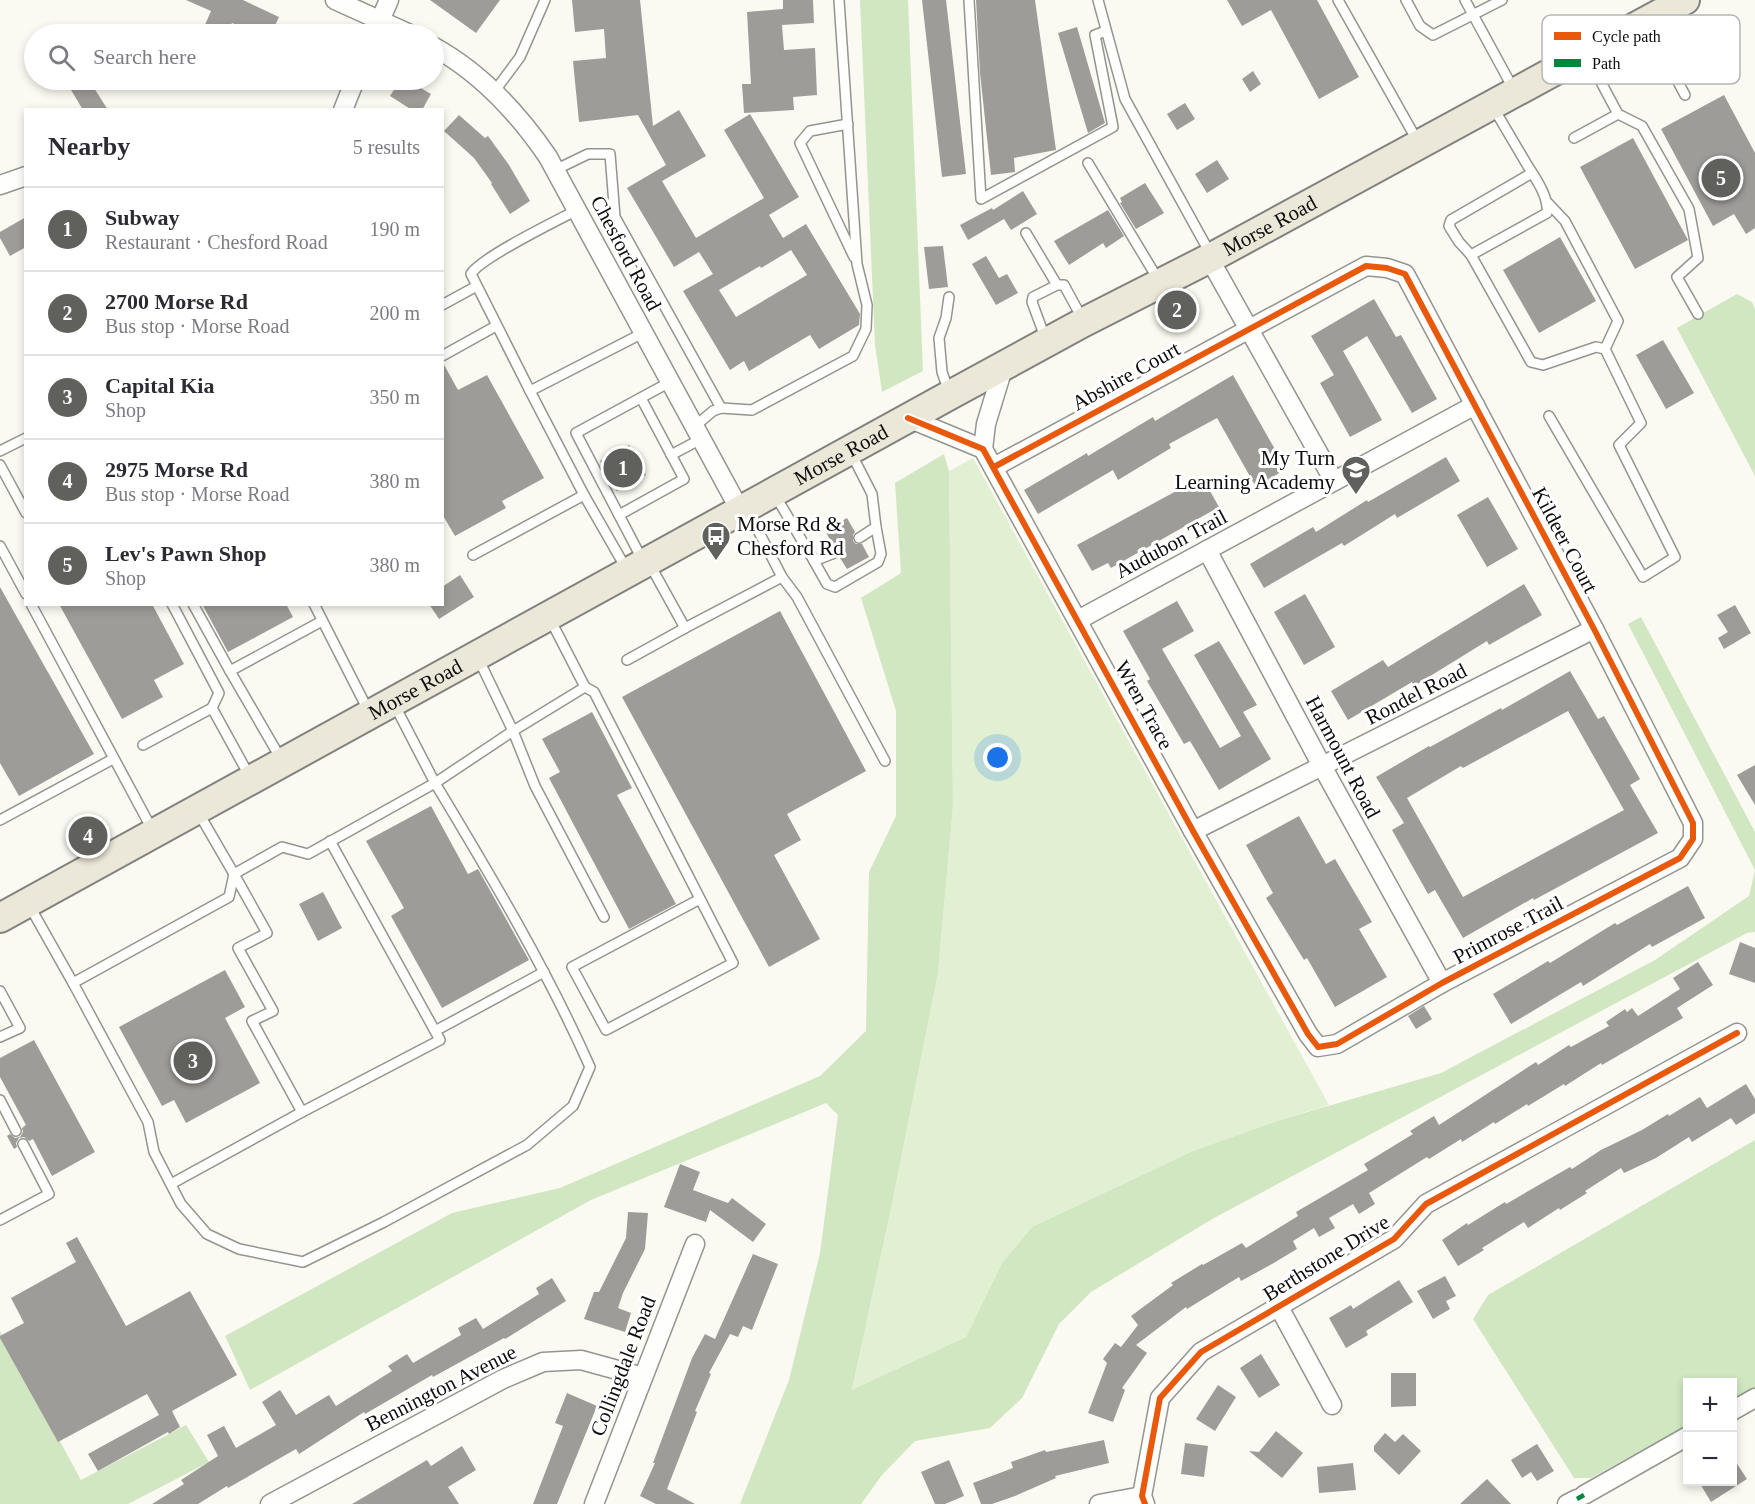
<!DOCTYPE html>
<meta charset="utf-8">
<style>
:root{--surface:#fff;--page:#f2f2f3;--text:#2b2b33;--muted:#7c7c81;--line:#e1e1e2;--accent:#60605d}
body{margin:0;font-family:Georgia,serif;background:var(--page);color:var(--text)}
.controls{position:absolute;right:18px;bottom:18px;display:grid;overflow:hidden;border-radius:0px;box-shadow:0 3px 9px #0003}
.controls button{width:54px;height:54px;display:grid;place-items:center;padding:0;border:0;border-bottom:2px solid var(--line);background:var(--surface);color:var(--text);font:30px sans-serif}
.you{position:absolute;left:998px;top:758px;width:21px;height:21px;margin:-15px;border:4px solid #fff;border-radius:50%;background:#1a73e8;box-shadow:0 0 0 9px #1a73e833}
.badge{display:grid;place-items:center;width:39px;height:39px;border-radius:50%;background:var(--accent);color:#fff;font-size:20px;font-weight:700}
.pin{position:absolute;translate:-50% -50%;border:3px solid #fff;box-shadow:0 2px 6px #0006}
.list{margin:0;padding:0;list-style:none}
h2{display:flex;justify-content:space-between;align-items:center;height:78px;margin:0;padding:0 24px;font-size:26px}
h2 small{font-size:20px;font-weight:400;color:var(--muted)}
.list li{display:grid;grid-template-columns:39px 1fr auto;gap:18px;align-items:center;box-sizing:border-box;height:84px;padding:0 24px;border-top:2px solid var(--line)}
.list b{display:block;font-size:22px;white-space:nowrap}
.list p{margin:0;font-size:20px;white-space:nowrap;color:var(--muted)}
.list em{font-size:20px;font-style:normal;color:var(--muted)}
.icon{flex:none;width:33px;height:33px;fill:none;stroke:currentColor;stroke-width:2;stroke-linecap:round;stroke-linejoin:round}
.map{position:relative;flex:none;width:1755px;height:1504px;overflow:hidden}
.search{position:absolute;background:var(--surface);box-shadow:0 3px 9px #0003;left:24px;top:24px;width:420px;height:66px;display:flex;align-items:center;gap:15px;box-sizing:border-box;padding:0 21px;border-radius:33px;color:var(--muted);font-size:22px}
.panel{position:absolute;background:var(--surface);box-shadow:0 3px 9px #0003;left:24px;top:108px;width:420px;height:498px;border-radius:0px}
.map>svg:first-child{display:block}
.green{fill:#e1f0d3}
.forest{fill:#d1e7c1}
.building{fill:#9e9c98;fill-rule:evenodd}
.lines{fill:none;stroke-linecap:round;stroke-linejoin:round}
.lane-casing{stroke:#949490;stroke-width:12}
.street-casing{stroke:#949490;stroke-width:21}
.primary-casing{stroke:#81817d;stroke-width:32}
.lane{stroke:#fefefd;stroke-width:9}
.street{stroke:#fefefd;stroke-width:18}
.primary{stroke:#ebe8d9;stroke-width:28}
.quiet{stroke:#00873e;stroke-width:4.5;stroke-dasharray:9 4.5;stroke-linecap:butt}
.cycleway-casing{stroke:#fff;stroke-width:10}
.cycleway{stroke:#e8590c;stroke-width:6}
.labels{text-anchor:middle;stroke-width:6;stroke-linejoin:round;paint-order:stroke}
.street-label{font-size:21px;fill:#0d0d0d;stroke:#fff}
.poi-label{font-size:21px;fill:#0d0d0d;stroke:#fff;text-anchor:end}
.key{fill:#fff;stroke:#b6b6b6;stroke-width:1.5}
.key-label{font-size:16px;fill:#0d0d0d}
</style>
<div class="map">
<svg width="1755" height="1504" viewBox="0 0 1755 1504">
<rect width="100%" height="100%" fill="#fafaf2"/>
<path class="green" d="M973,458L1329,1105L1280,1120L1193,1151L1032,1227L1002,1263L966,1337L852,1391L892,1204L938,973L953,806L949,471Z"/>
<g class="forest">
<path d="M860,0H908L923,371L882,392L875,345Z"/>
<path d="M1737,294L1752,302L1755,309V476L1677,328Z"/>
<path d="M944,454L949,471L953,806L938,973L892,1204L852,1390L966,1337L1002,1263L1032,1227L1193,1151L1280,1120L1441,1073L1655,960L1749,896L1755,870L1628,624L1641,617L1755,832V932L1747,933L1214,1218L1091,1292L1059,1324L1022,1398L990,1428L915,1441L882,1475L861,1504H740L789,1380L820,1253L838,1115L826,1103L591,1200L250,1390L225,1336L452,1213L560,1188L820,1076L866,1031L869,872L896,816V711L861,598L901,573L895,483Z"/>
<path d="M1755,1140V1389L1733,1401L1732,1382H1688L1687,1425L1591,1478H1574L1473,1319L1488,1295Z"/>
<path d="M0,1331L81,1480L186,1425L209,1462L128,1504H0Z"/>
</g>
<g class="building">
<path d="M186,0H243L279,17L271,34H259L232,23L227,34H201L211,11Z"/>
<path d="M430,0H500L476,33Z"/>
<path d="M572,0H640L653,126L679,110L706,156L662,181L696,238L764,198L724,130L750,114L799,197L769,215L783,238L806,224L860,314L859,325L819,349L810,335L749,371L744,361L730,370L683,291L713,274L699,252L674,267L627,188L666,165L638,115L579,122L573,61L606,58L604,29L575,32ZM791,250L807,275L736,317L719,290L760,266L761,268Z"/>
<path d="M783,0H813L814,23L782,25L784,50L815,48L817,95L793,97L794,110L744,113L742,84H751L747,12L783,9Z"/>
<path d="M922,0H946L966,174L942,177Z"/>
<path d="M976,0H1035L1056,150L1014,158L1015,172L991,175L980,73Z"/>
<path d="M1227,0H1317L1359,77L1319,99L1271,10L1242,26Z"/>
<path d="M1077,27L1105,123L1088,133L1058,33Z"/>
<path d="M1253,71L1261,84L1250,92L1242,79Z"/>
<path d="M65,80H89L108,110H83Z"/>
<path d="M400,80H407L431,94L422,110H412L390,96Z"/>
<path d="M1724,95L1755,153V228L1746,234L1734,214L1713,226L1661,129Z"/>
<path d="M1185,103L1195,119L1177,130L1167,114Z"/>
<path d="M459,115L485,138L488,136L509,165L530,201L510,214L491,184L492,183L474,158L444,131Z"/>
<path d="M1633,138L1688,240L1635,269L1580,167Z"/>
<path d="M1217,160L1229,179L1207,193L1195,174Z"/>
<path d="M1145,183L1164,213L1136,229L1120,203L1122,202L1120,198Z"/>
<path d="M1023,191L1037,214L1011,230L1004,219L968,240L960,225L992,208L993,210Z"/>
<path d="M1108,210L1124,236L1106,248L1103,243L1069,265L1054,241Z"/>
<path d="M26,217V247L10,256L0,238V232Z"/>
<path d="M1560,237L1596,301L1539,333L1503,270Z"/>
<path d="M943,246L948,287L929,289L924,247Z"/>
<path d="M986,256L999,278L1007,274L1018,293L996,305L972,264Z"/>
<path d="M1374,299L1396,337L1401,335L1437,399L1412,413L1367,336L1343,351L1382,420L1350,437L1320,383L1334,375L1311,336Z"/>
<path d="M1663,340L1694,393L1666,409L1636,355Z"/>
<path d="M443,363L458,390L487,375L544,478L502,501L506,508L455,536L442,514Z"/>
<path d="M1233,375L1286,469L1256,487L1217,418L1169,444L1171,448L1118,480L1113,470L1038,514L1024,490L1087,453L1088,456L1153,417L1155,421Z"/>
<path d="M629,445L646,475L617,491L600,461Z"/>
<path d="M1446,457L1460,481L1397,518L1395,514L1344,546L1342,543L1264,588L1250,564L1313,527L1316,532L1367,500L1368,502Z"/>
<path d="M1202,477L1219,507L1111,568L1108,563L1092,571L1077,545Z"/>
<path d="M1488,497L1518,549L1487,567L1457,515Z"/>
<path d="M847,518L855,532L853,535V541L856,544H862L869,557L847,569L840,558L844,554L843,549L839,545L833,546L825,530Z"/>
<path d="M460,575L474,597L439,619L429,604H442V587Z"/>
<path d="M1524,584L1542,615L1489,645L1487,641L1414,686L1412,682L1348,720L1331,691L1383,660L1388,667Z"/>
<path d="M0,587L94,754L19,796L0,763Z"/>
<path d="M1305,594L1335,647L1304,665L1274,612Z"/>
<path d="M1177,601L1194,631L1162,649L1220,748L1241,736L1194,655L1219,641L1257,705L1243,712L1271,759L1219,790L1190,741L1184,744L1147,681L1150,679L1123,631Z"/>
<path d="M59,604H152L184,664L154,680L163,697L122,719Z"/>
<path d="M202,604H286L293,617L228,652Z"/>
<path d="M1735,605L1751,633L1724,649L1718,638L1728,632L1717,615Z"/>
<path d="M780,611L866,771L787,814L801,840L774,855L820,939L769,967L622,697Z"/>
<path d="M1570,671L1598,719L1604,716L1640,779L1630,785L1658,833L1534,900L1533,898L1463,938L1435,890L1428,894L1392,830L1404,823L1376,777L1429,746L1430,747L1501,708L1502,710ZM1568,711L1624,810L1463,897L1407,798L1461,766L1463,768Z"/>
<path d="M592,712L632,788L617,795L676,904L629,929L549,778L560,772L542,739Z"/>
<path d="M1755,765V805L1737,775Z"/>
<path d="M431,806L468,874L478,869L529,960L442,1008L391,916L404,908L366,841Z"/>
<path d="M1299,816L1326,864L1335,859L1372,922L1359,929L1387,977L1335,1007L1307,958L1304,960L1266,898L1273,893L1246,845Z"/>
<path d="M1688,886L1705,918L1652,947L1650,944L1583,986L1581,982L1511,1024L1493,994L1548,961L1550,963L1615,923L1617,925Z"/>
<path d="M323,892L342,928L318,941L299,904Z"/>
<path d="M1740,942L1755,948V983L1729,974Z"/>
<path d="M1698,962L1713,985L1677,1008L1683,1018L1602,1065L1601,1063L1565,1086L1564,1084L1528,1106L1527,1104L1495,1124L1494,1122L1462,1142L1461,1139L1429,1159L1427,1157L1369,1193L1375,1204L1359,1214L1353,1204L1329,1218L1335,1228L1319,1237L1314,1228L1293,1241L1297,1249L1272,1264L1241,1281L1239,1277L1187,1309L1186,1307L1136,1345L1147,1353L1122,1388L1125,1390L1113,1422L1088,1413L1107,1363L1103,1359L1115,1343L1121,1347L1138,1325L1131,1316L1173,1285L1171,1283L1202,1264L1203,1265L1242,1243L1246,1248L1298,1216L1296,1212L1368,1170L1364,1164L1413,1134L1410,1131L1434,1116L1439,1125L1536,1062L1538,1065L1569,1045L1571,1047L1609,1026L1606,1022L1625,1009L1627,1012L1632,1008L1638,1016L1680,989L1673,978Z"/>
<path d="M225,970L245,1007L225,1018L260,1083L186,1123L174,1100L162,1106L119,1027Z"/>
<path d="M1424,1006L1432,1019L1416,1029L1408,1016Z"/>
<path d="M34,1040L95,1152L52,1176L33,1139L29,1141L24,1137L19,1138L16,1143L17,1147L14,1149L7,1136L10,1134L15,1138L20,1137L23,1132L22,1128L26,1125L0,1077V1058Z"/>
<path d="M1746,1084L1755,1099V1113L1736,1125L1731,1118L1692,1142L1689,1137L1656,1158L1624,1173L1621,1168L1585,1191L1587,1193L1560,1210L1559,1208L1528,1228L1524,1222L1482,1248L1484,1250L1458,1266L1442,1240L1467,1223L1468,1225L1505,1202L1506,1204L1570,1167L1572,1169L1601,1150L1642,1130L1668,1114L1669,1116L1700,1097L1707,1108Z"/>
<path d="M680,1164L700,1172L693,1190L728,1203L732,1198L766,1224L753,1242L710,1210L706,1222L664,1207Z"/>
<path d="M628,1212L648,1213L645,1249L623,1293L618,1308L631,1313L625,1332L584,1319L594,1292H599L626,1238Z"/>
<path d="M77,1237L126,1326L190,1291L237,1375L172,1411L180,1427L169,1434L168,1432L98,1471L88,1454L159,1415L147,1394L58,1442L0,1338V1336L24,1323L11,1298L76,1262L66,1243Z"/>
<path d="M753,1254L778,1264L752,1330L743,1326L738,1337L730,1334L709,1373L711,1374L695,1411L697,1412L667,1489L695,1504H656L640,1496L655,1463H653L692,1358L705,1334L715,1339Z"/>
<path d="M1445,1276L1456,1296L1446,1301L1450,1309L1433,1319L1417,1291Z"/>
<path d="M552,1278L566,1301L505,1339L504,1338L433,1377L432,1375L365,1414L364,1412L299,1454L296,1449L228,1488L227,1486L198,1504H152L184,1484L181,1480L218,1456L207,1435L224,1426L236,1448L276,1425L262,1402L280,1390L296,1415L329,1395L336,1406L392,1371L388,1366L407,1354L413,1363L461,1335L458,1328L476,1318L483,1329L539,1294L536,1288Z"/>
<path d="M1399,1280L1413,1302L1366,1331L1368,1335L1346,1348L1329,1318L1351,1305L1353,1309Z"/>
<path d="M1261,1354L1280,1385L1259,1398L1240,1368Z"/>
<path d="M1391,1373H1416V1406L1391,1407Z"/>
<path d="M1218,1385L1236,1397L1215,1431L1196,1419Z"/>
<path d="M567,1393L597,1406L557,1504H533L563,1426L555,1423Z"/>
<path d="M1276,1431L1303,1453L1282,1478L1249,1451L1259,1452Z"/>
<path d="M1385,1433L1395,1442L1403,1434L1421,1451L1399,1475L1374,1451V1446Z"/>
<path d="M1104,1440L1109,1463L1055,1476L1056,1478L1015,1496L992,1504H981L973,1483L1013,1468L1011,1462L1045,1450L1046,1452Z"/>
<path d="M1185,1443L1208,1446L1204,1477L1181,1474Z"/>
<path d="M1537,1444L1554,1471L1537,1481L1531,1472L1522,1478L1511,1460Z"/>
<path d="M462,1446L476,1470L448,1487L459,1504H352L427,1460L431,1466Z"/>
<path d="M1732,1456L1747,1479L1711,1502L1699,1482H1732Z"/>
<path d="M949,1460L964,1496L945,1504H935L921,1472Z"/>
<path d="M1353,1463L1356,1490L1319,1493L1317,1467Z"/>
<path d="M1487,1479L1511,1504H1460Z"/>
</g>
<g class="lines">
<g class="lane-casing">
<g id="lane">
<path d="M969,0L981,199L1113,127L1095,35L1106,31"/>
<path d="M1098,0L1125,99L1211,255"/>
<path d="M1338,0L1418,142"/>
<path d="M1406,0L1420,26L1433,35L1502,0"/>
<path d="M1465,0L1514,90"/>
<path d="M1647,24L1685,95"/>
<path d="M494,92L520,57L545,0"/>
<path d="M1493,107L1526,163C1535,178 1549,196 1547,213L1471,255L1459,242L1449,226L1451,220L1532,173"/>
<path d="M1618,114L1642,126L1689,209L1698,258L1677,277L1698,314"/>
<path d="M848,124L810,131L800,143L854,257"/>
<path d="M1574,138L1618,114L1587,56"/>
<path d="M1088,163L1159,281"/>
<path d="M555,170L588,154H610L615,217L721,408"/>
<path d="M1548,203L1565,221L1618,321L1605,349L1641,423L1619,445L1675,557L1643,577L1549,416"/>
<path d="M1026,233L1057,285"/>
<path d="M1471,255L1531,362L1543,365L1596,347L1605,349"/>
<path d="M949,297L946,318L939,338L942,372L949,392"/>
<path d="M442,305L475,287"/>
<path d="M1046,340L1032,302L1033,297L1057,285H1064L1083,320"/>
<path d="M442,356L496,326"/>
<path d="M530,391L471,274C480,258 556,221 577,210"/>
<path d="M694,427L713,411L721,408L752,410L853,356L866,329L867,305L857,264L839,0"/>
<path d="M0,451L26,438"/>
<path d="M851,453L872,494L876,527L859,538"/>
<path d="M671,455L701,439"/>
<path d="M0,465L26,513"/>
<path d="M584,495L530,391L643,333"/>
<path d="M775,495L814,561L837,552"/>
<path d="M619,515L684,479L641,398"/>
<path d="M0,546L26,594"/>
<path d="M473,555L584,495L627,570"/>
<path d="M643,561L576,433L670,382"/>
<path d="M814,561L827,584L835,587L878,562L881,554L876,527"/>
<path d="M782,577L797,597L885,761"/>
<path d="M31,604L153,831"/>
<path d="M172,604L219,693L212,708"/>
<path d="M193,604L230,671"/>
<path d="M314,604L369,712"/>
<path d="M550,619L585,687L513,731L535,786L604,917"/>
<path d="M685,628L782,577L747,509"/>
<path d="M627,660L685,628L649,563"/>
<path d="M585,687L594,692L733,963L606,1030L572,967L700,899"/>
<path d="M143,745L212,708L250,777"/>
<path d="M281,759L230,671L322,621"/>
<path d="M198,812L234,874L282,847L308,854L435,783L394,704"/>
<path d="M0,820L113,759"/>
<path d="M234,874L267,933L238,948L273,1011L252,1021L302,1112"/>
<path d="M29,905L73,983L229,897L234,874"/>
<path d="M73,983L148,1122L154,1152L181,1204L207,1234L239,1249L303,1262L384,1222L527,1145L573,1106L590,1067C546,968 491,876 435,783L513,731L478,658"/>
<path d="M0,991L20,1028L0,1037"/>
<path d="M435,1031L544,972"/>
<path d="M0,1100L16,1131"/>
<path d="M171,1184L302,1112L440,1040L330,841"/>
<path d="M0,1220L49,1194L23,1144"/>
</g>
</g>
<g class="street-casing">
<g id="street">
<path d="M335,0L410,34"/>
<path d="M374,34L389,0"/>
<path d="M434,47C481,73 518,113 548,157L741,512"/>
<path d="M343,110L355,80"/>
<path d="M0,185L26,176"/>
<path d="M1209,258L1334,481"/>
<path d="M908,418L983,449L1193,831L1308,1034L1318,1047L1337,1044L1442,983L1680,858L1693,839V823L1594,629L1405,274L1387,268L1366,266L994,467"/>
<path d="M983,449L986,424L1004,365"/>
<path d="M1207,550L1322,766L1442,983"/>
<path d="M1078,620L1475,405"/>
<path d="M1193,831L1594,629"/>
<path d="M1279,1307L1332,1405"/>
<path d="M1732,1411L1755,1398"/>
<path d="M1584,1495L1688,1436"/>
<path d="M270,1504L503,1379L543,1362L581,1360L643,1377"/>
<path d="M594,1504L695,1244"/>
<path d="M1099,1504L1142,1496"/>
<path d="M1145,1504L1142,1496L1160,1398L1201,1352L1394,1239L1426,1204L1737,1033"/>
<path d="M1567,1504L1577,1499"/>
</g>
</g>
<g class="primary-casing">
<g id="primary">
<path id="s1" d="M0,918L950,395L1084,322L1212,257L1685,0"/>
</g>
</g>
<use href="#lane" class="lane"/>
<use href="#street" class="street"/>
<use href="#primary" class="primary"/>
<path class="quiet" d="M1577,1499L1584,1495"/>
<g class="cycleway-casing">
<g id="cycleway">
<path d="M908,418L983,449L1193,831L1308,1034L1318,1047L1337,1044L1442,983L1680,858L1693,839V823L1594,629L1405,274L1387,268L1366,266L994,467"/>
<path d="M1145,1504L1142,1496L1160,1398L1201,1352L1394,1239L1426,1204L1737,1033"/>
</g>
</g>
<use href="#cycleway" class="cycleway"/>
</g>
<defs>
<g id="school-pin" transform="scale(1.5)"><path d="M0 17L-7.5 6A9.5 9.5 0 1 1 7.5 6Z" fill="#60605d" stroke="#fff"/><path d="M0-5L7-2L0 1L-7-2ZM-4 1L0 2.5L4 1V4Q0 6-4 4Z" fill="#fff"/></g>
<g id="bus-pin" transform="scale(1.5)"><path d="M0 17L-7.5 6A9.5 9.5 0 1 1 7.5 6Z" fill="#60605d" stroke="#fff"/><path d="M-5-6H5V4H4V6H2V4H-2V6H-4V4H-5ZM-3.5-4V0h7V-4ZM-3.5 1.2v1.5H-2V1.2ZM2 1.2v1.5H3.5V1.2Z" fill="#fff"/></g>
</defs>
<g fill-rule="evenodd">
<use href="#school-pin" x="1356" y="470"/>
<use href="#bus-pin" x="716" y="536"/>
</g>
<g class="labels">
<g class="street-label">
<text dy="7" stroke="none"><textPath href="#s1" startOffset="1446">Morse Road</textPath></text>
<text transform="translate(626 253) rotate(62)" y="7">Chesford Road</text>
<text transform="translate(1126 376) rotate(-29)" y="7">Abshire Court</text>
<text dy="7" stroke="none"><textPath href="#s1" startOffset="960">Morse Road</textPath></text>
<text transform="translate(1565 540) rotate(62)" y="7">Kildeer Court</text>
<text transform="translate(1171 544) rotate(-28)" y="7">Audubon Trail</text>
<text dy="7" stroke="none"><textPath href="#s1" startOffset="474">Morse Road</textPath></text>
<text transform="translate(1416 694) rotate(-27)" y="7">Rondel Road</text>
<text transform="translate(1144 705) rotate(61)" y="7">Wren Trace</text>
<text transform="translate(1343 757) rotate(62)" y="7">Harmount Road</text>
<text transform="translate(1508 930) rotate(-28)" y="7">Primrose Trail</text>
<text transform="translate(1326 1258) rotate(-32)" y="7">Berthstone Drive</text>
<text transform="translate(623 1366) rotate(-69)" y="7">Collingdale Road</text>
<text transform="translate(441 1388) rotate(-27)" y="7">Bennington Avenue</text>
</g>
<g class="poi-label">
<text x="1335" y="465">My Turn<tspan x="1335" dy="24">Learning Academy</tspan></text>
<text x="737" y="531" text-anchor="start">Morse Rd &amp;<tspan x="737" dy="24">Chesford Rd</tspan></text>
</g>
</g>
<rect x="1542" y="15" width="198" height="69" rx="9" class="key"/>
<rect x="1554" y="32" width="27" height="8" fill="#e8590c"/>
<rect x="1554" y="59" width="27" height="8" fill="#00873e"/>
<g class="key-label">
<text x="1592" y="42">Cycle path</text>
<text x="1592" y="69">Path</text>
</g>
</svg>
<div class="controls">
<button>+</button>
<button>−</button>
</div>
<div class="you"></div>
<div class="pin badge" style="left:623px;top:468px">1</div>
<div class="pin badge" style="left:1177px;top:310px">2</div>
<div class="pin badge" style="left:193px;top:1061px">3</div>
<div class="pin badge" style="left:88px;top:836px">4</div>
<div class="pin badge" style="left:1721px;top:178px">5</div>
<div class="search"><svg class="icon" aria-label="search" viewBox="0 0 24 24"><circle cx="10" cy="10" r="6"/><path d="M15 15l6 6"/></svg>Search here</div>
<section class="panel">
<h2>Nearby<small>5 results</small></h2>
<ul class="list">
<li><span class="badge">1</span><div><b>Subway</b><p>Restaurant · Chesford Road</p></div><em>190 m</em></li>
<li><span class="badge">2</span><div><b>2700 Morse Rd</b><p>Bus stop · Morse Road</p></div><em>200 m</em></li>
<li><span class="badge">3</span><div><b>Capital Kia</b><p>Shop</p></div><em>350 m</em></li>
<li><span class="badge">4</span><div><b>2975 Morse Rd</b><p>Bus stop · Morse Road</p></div><em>380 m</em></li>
<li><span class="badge">5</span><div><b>Lev's Pawn Shop</b><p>Shop</p></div><em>380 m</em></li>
</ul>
</section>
</div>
